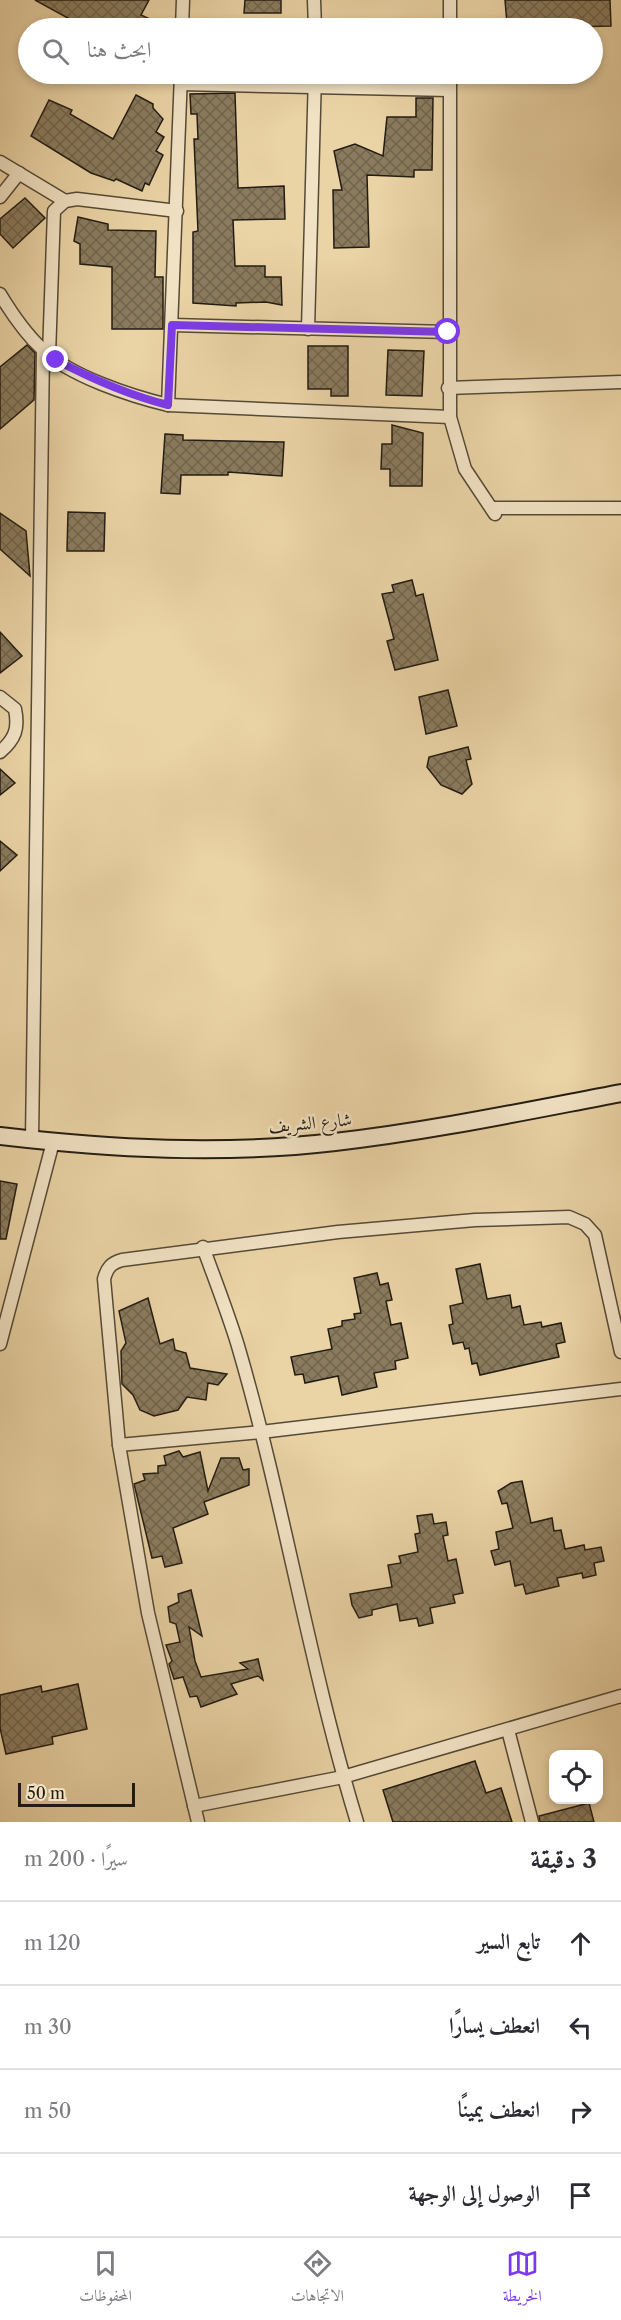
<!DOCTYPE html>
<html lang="ar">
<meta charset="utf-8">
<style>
:root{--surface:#fff;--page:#f7f7f7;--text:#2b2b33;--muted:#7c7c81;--line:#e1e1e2;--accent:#7c3aed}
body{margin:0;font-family:"Libre Caslon Text",Amiri,serif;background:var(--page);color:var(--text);direction:rtl}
.controls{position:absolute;right:18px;bottom:18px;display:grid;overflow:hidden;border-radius:12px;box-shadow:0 3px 9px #0003}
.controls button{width:54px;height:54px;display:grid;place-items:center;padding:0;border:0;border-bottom:2px solid var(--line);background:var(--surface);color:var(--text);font:30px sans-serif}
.scale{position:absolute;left:18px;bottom:15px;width:117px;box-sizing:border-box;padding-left:6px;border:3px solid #231c12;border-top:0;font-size:16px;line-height:21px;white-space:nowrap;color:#231c12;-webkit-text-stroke:4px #f1e2c4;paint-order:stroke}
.stop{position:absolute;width:18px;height:18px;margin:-14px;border:4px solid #7c3aed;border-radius:50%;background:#fff}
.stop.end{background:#7c3aed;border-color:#fff;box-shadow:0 2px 6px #0008}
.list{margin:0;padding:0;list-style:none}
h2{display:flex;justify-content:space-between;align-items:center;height:78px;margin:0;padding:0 24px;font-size:26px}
h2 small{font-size:20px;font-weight:400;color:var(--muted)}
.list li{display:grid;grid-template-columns:39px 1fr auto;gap:18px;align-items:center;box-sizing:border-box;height:84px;padding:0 24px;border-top:2px solid var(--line)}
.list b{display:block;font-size:22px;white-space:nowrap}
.list em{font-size:20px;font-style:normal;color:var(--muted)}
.icon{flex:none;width:33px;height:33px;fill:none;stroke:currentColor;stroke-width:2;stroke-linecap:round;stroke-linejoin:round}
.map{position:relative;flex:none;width:621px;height:1822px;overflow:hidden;direction:ltr}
.search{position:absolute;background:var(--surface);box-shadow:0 3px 9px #0003;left:18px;right:18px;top:18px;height:66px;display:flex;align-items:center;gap:15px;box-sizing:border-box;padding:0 21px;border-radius:33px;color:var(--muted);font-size:22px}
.sheet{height:414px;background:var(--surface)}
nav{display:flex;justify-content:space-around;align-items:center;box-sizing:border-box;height:84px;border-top:2px solid var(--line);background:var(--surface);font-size:16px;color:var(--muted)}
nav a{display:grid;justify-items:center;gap:3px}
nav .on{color:var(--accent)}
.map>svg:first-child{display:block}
.building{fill:url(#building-cross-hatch);stroke:#231c12;stroke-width:1.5}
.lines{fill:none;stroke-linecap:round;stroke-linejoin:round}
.street-casing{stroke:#554a37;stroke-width:15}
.secondary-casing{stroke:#231c12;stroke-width:20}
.street{stroke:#f1e2c4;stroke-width:12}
.secondary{stroke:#f1e2c4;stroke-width:16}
.route{stroke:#7c3aed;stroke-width:8}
.labels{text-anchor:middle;stroke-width:5;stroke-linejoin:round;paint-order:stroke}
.street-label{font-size:18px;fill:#231c12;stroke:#f1e2c4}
</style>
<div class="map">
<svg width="621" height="1822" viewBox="0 0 621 1822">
<defs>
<pattern id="building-cross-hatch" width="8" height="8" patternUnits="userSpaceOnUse" patternTransform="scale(1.5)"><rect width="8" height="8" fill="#8a7b5e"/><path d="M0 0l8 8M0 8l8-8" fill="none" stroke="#70644c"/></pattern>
</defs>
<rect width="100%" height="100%" fill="#ead3a5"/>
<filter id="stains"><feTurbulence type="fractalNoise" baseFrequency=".00333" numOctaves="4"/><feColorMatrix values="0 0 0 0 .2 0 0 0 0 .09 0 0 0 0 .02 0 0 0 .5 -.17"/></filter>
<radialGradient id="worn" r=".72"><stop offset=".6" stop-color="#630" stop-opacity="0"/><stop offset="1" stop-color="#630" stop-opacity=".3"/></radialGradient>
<g class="building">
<path d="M35,0H149L141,15L169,28H86Z"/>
<path d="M245,0H281V13H244Z"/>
<path d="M505,0H610L611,26L569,27V21L507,24Z"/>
<path d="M235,93L238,188L284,186L285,219L233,220L235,266H265V277H281L282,305L266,302L236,303V306L193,303V232L198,231L194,139H198L197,114H191L190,94Z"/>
<path d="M136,95L153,104V108L163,119L156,132L164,137L156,151L163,155L149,185L145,183L142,191L116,179L114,181L91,173L31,136L49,100L72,110L70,114L113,139Z"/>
<path d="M416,98H433L432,170H414V177L367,175L369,247L334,248L333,190H342L334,151L355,144L383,156L387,117H416Z"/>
<path d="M25,198L45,218L13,248L0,234V219Z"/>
<path d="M78,217L108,224V230L156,231L155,277H163V329H112V267L80,264V244L74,241Z"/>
<path d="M27,345L35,353L34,400L0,429V367Z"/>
<path d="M308,346H348V396H331V389H308Z"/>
<path d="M388,350L424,351L422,396L386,395Z"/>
<path d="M392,425L423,433L422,486H390V469H381L382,444H392Z"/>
<path d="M165,434L183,435V440L284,442L282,476L228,472V475H181L180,494L161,493Z"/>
<path d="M68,512L105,513L104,551H67Z"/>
<path d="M0,513L26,531L30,576L0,549Z"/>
<path d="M412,580L416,596L423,594L438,660L395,670L387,641L394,639L382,594L394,592L392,585Z"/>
<path d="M0,632L22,656L0,673Z"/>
<path d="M448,690L457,726L426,734L419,697Z"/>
<path d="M468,747L471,759L466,760L472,784L462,794L441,785L427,767L429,757Z"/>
<path d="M0,769L15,783L0,795Z"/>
<path d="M0,841L17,855L0,871Z"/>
<path d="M0,1181L17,1184L6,1239H0Z"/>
<path d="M480,1264L487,1299L510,1295L512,1308L520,1306L524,1325L541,1322L542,1327L561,1323L565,1342L556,1344L559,1357L480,1375L477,1363L472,1364L469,1348L465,1349L463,1342L453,1344L449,1325L453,1324L450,1306L463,1303L456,1269Z"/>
<path d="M377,1273L380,1285L388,1283L392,1300L386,1301L391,1325L401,1323L408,1358L395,1361L396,1369L374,1373L377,1387L342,1395L338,1376L305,1383L303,1374L295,1375L291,1357L332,1349L328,1329L342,1326V1321L355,1319L354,1314L361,1313L354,1278Z"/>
<path d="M148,1298L160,1344L173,1339L175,1350L186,1353L190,1368L227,1374L218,1385L208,1383L206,1400L187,1397L178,1410L154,1416L140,1410L133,1395L122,1384L121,1351L126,1343L119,1311Z"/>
<path d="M179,1451L183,1457L200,1452L208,1491L221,1458H239L243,1470L249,1469V1485L204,1502L208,1514L173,1528L182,1563L165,1567L162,1556L152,1558L134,1484L145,1480L143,1474L158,1473V1466L166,1465L164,1456Z"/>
<path d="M522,1481L531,1523L552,1518L554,1531L561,1530L565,1549L584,1545L585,1550L601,1547L604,1561L594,1563L596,1575L583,1578L582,1573L557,1578L559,1586L526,1594L523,1584L515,1586L510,1561L495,1565L491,1551L499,1549L496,1532L513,1528L507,1503L502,1504L498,1491L511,1483Z"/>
<path d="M432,1514L434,1524L446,1522L448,1535L443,1536L448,1561L456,1559L463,1593L453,1595L455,1603L430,1608L433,1623L419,1626L417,1618L400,1621L397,1604L372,1610V1615L359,1618L352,1605L350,1594L392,1587L388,1565L401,1563L399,1556L418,1552L415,1534L420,1533L417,1516Z"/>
<path d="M191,1590L202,1636L189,1627L195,1661L201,1677L248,1669L240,1663L258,1659L263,1680L258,1676L231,1684L237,1694L201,1707L197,1696L190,1697L183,1677L174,1679L169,1664L172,1661L166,1645L180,1642L176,1624L170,1622L168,1607L179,1602L178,1594Z"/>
<path d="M78,1684L87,1729L52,1737L53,1744L6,1754L0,1728V1695L41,1686L42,1692Z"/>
<path d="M475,1761L486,1793L501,1788L512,1822H393L383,1790Z"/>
<path d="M589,1803L594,1822H540L539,1816Z"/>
</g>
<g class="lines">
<g class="street-casing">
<g id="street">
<path d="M314,0L315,28"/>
<path d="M182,28L183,0"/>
<path d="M450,28V0"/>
<path d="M450,74V417L465,469L495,514"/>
<path d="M181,84L449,90"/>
<path d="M0,162L65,201"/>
<path d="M0,197L19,173"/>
<path d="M0,294C12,314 25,333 42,349C69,376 131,396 168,405L450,417"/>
<path d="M172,325L448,332"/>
<path d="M308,329L315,74"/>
<path d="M49,355L54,211L65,201L77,199L177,211"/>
<path d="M448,388L621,382"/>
<path d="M168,405L181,74"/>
<path d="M492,508H621"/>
<path d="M0,697L15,709C19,729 15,739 0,752"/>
<path d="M32,1140L43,351"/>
<path d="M203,1247C215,1280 228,1313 238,1346C284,1503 309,1665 357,1822"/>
<path d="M0,1344L53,1142"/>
<path d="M119,1445L261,1432L621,1389"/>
<path d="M508,1730L532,1822"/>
<path d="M194,1806L343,1777L621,1696"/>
<path d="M198,1822L148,1613L119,1445L104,1279C107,1268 111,1263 122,1260L338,1232L475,1220L569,1217L585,1224L595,1235L621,1352"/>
</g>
</g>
<g class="secondary-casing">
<path id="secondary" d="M0,1136C111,1149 223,1155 335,1142C431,1131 526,1111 621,1093"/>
</g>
<use href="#street" class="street"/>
<use href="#secondary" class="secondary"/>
</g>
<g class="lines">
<path class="route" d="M56,360C92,379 128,395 168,405L172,325L448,332"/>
</g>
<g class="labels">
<g class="street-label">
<text transform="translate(310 1123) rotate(-5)" y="6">شارع الشريف</text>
</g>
</g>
<rect width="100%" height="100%" filter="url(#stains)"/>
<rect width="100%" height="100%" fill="url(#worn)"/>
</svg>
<div class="controls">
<button><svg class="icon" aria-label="locate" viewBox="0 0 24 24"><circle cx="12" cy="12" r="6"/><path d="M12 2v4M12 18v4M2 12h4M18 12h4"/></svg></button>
</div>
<div class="scale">50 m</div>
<div class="stop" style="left:448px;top:332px"></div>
<div class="stop end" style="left:56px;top:360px"></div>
<div class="search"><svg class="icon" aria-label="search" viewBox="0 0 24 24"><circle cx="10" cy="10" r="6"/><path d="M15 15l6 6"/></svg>ابحث هنا</div>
</div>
<section class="sheet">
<h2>3 دقيقة<small>سيرًا · 200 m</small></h2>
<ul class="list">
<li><svg class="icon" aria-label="ahead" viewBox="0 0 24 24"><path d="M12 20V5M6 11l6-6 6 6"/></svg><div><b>تابع السير</b></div><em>120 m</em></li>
<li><svg class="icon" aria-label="left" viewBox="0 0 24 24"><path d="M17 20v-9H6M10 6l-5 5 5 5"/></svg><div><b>انعطف يسارًا</b></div><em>30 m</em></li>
<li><svg class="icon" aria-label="right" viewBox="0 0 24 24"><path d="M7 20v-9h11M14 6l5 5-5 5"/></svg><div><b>انعطف يمينًا</b></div><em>50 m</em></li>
<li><svg class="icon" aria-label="arrive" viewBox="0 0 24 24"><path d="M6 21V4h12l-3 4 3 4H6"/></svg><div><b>الوصول إلى الوجهة</b></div></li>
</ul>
</section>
<nav>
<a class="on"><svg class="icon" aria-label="map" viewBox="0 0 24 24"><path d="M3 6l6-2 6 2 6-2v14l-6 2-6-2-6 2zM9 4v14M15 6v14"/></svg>الخريطة</a>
<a><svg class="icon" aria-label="directions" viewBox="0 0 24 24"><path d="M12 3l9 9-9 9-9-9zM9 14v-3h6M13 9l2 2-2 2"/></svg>الاتجاهات</a>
<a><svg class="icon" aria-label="saved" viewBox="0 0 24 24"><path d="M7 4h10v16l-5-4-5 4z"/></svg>المحفوظات</a>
</nav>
